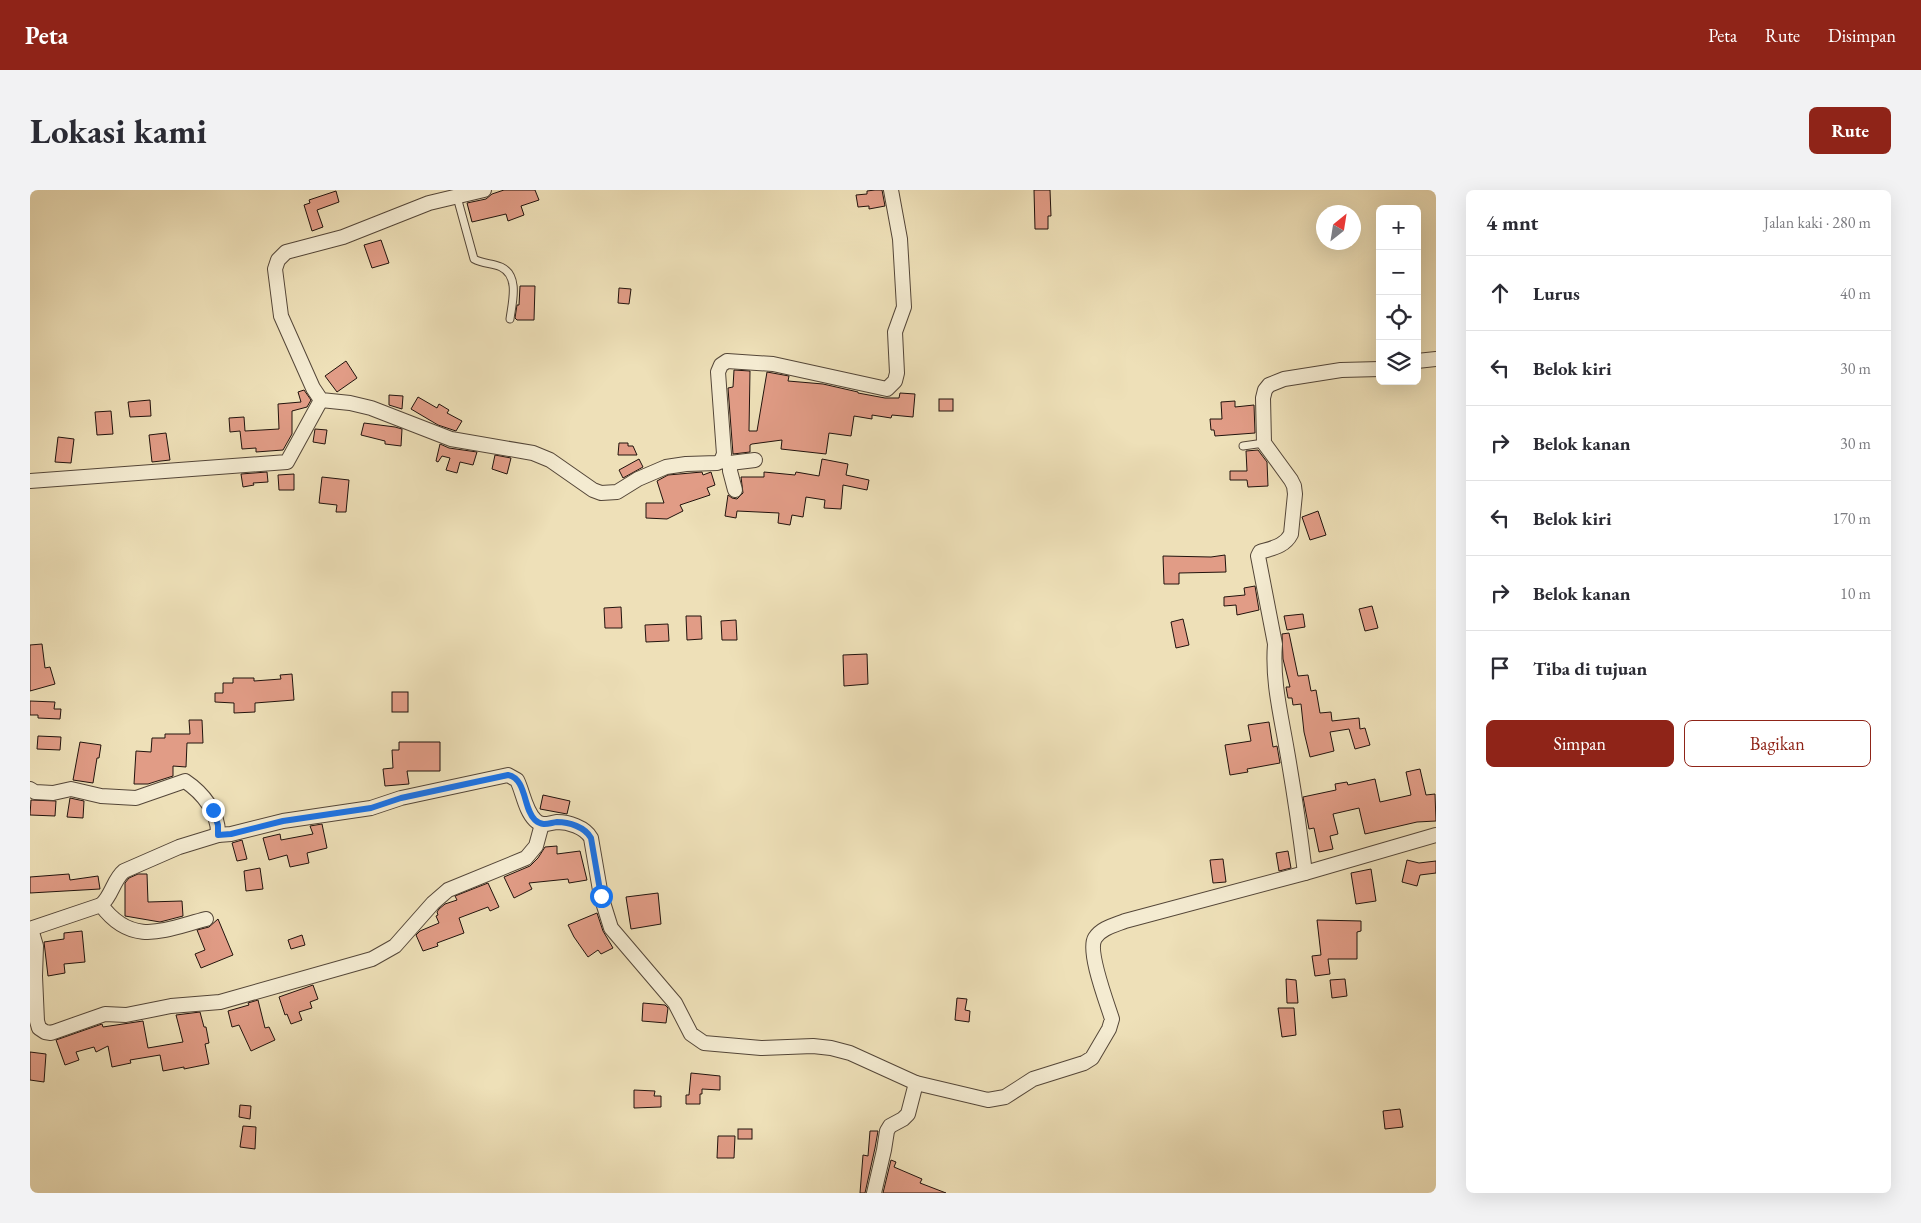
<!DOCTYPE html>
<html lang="id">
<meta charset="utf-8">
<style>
:root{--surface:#fff;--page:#f2f2f3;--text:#2b2b33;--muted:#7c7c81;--line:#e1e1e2;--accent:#8f2418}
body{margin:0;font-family:"EB Garamond",serif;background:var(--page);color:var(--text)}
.controls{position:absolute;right:15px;top:15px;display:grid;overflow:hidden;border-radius:8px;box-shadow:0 5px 20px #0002}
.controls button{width:45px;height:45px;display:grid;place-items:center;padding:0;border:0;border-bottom:1px solid var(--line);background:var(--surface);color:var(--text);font:25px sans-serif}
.compass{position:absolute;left:1286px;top:15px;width:45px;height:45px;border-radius:50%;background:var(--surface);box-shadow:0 5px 20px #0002;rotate:30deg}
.stop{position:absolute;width:15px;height:15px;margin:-11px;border:4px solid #1a73e8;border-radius:50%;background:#fff}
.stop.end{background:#1a73e8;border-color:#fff;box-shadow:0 1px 5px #0008}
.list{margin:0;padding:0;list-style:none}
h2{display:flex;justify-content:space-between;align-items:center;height:65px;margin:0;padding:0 20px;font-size:21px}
h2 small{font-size:16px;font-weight:400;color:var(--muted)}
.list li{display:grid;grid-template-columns:32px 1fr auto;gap:15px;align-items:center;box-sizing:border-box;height:75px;padding:0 20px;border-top:1px solid var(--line)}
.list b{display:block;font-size:19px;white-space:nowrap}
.list em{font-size:16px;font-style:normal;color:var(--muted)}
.actions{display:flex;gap:10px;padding:15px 20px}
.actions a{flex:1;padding:11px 0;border:1px solid var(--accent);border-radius:8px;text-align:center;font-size:18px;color:var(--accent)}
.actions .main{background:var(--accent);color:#fff}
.icon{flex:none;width:28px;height:28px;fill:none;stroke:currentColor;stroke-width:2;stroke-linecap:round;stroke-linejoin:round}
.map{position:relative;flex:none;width:1406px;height:1003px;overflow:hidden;border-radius:8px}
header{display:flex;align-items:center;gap:30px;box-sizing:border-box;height:70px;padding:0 25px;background:var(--accent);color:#fff}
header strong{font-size:24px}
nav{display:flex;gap:28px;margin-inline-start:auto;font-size:18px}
.intro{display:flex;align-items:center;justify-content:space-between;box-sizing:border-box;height:120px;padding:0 30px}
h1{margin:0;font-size:35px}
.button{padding:12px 22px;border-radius:8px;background:var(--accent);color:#fff;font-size:18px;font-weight:700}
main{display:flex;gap:30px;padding:0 30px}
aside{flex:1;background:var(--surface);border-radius:8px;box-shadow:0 5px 20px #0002}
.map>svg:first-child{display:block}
.building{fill:#e19c86;stroke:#21130d}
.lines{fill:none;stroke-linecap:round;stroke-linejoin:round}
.service-casing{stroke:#544638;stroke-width:9}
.minor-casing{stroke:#544638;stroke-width:16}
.service{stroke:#f4ebd1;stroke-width:7}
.minor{stroke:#f4ebd1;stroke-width:14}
.route{stroke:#1a73e8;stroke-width:6}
</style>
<header>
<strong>Peta</strong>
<nav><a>Peta</a><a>Rute</a><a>Disimpan</a></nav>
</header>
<div class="intro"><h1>Lokasi kami</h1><a class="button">Rute</a></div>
<main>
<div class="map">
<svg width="1406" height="1003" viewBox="0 0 1406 1003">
<rect width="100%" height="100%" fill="#eee0b8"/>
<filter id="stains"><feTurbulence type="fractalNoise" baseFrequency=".004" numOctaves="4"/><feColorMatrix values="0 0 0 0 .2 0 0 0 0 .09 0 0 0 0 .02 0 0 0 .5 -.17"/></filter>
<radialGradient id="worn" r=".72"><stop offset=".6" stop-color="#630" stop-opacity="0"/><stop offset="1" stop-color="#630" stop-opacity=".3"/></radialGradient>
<g class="building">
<path d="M474,0H505L509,10L491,16L494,25L478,31L476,24L442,32L437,13L456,9L462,4Z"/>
<path d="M845,0H852L855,16L839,19V16L828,17L826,5L837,4V1Z"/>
<path d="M1004,0H1020L1021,26H1018V39H1005Z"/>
<path d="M306,1L309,12L287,20L293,37L282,41L274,15L280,13L279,10Z"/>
<path d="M351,50L359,73L342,78L334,55Z"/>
<path d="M490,96H505L504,130H487L485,128L487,115H489Z"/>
<path d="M589,98L601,99L599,114L588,113Z"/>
<path d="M316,171L327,188L307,202L295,186Z"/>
<path d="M704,180L720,181L719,241H727L737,182L759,186L758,191L793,194L828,202V203L855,208H869L870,203L885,204L883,227L862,225L861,228L842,225V229L824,226L821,246L799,243L796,264L751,259L752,250L722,254L720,255V262L703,264L698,198L703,197Z"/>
<path d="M274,200L281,210L277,217L262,221V244L253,260L226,262V258L212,259L210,241L200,242L199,228L214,227L215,241L249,239L248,214L271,212L268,202Z"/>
<path d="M359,205L373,206L372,219L359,215Z"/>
<path d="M388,207L407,218L409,214L419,220L417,223L432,231L426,241L408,235L381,219Z"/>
<rect x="909" y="209" width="14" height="12"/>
<path d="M120,210L121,226L100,227L98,212Z"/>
<path d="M1205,211V217L1224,215L1225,243L1185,246L1184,240H1181L1180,229H1192L1191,212Z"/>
<path d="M81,221L83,244L67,245L65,222Z"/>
<path d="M334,233L365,237L372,239L371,256L355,254V251L331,245Z"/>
<path d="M285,239L297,240L295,254L283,252Z"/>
<path d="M136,243L140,270L122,272L119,245Z"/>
<path d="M28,247L44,249L41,273L25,272Z"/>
<path d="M589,253H598V256H603L607,265H588Z"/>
<path d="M410,254L419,258L447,262L443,275L430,272L427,283L416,280L420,268L412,266L408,272L406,271Z"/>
<path d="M1228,260L1237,272L1238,296L1218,297L1217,290H1200V281H1217L1216,261Z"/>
<path d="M465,265L481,268L477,284L462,279Z"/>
<path d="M609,269L613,277L593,288L589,280Z"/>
<path d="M792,269L818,274L816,285L839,290L837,300L813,295L811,319L794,318L795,310L776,307L773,327L762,325L760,335L748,333L749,323L707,321L706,328L695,326L698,305L702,308L707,309L713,303L711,287H734V282L765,285L766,282L789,286Z"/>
<path d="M237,282L238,292L223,293L224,295L213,297L211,284Z"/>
<path d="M672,282L673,285L681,282L685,295L677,298L680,305L650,315L653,321L637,329L616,328V313H634L627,291L638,285Z"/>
<path d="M264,284V300H249L248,285Z"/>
<path d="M292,287L319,290L316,322H306L307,315L289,313Z"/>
<path d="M1288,321L1296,345L1280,350L1272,327Z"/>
<path d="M1195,365L1196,382L1149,383V394H1134L1133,366L1181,367Z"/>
<path d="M1225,396L1229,420L1207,425L1206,415L1194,416V407L1215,405L1214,398Z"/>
<path d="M1342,416L1348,438L1335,441L1329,419Z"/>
<path d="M591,417L592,438H575L574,418Z"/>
<path d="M1273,424L1275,437L1257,440L1254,426Z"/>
<path d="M656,426H671L672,449L657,450Z"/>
<path d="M1153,429L1159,455L1146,458L1141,432Z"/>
<path d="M706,430L707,450H692L691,431Z"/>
<path d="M638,434L639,451L616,452L615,435Z"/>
<path d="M1259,443L1268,486L1278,485L1281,501L1286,500L1290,523L1301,522L1302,531L1329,528L1330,539L1335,538L1340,555L1325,559L1319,539L1300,542L1304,561L1280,567L1274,542L1271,514L1263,515L1262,508H1258L1256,497H1260L1253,469L1252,444Z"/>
<path d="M12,454L15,478L20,477L25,494L0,501V455Z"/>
<path d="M837,464L838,494L814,496L813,465Z"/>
<path d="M262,484L264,510L225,513V522L204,523V513L185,512V503H193V493H203V488H224V491L251,489L250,485Z"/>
<rect x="362" y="502" width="16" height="20"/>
<path d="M0,511L25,512L24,519H31L30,529L8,528V525H0Z"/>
<path d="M159,530H172L173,553H157L156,577L143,576V586L118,594H104L106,561L121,562L122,548H135V544H160Z"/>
<path d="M1239,532L1243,557L1247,556L1250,573L1217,579L1218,582L1200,585L1195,555L1221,551L1218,535Z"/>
<path d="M8,546L31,547L30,560L7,559Z"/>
<path d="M50,552L71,555L69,568H67L63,593L43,590Z"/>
<path d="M369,552H410V581H377L379,594L355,596L353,579L363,578L362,560H369Z"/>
<path d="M1390,579L1396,605L1405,604L1406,631L1387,632L1335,644L1329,618L1303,624L1308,644L1300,646L1303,659L1289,662L1284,638L1279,639L1273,607L1306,600L1305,594L1317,592L1318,595L1345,589L1350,612L1381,605L1376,582Z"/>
<path d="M513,605L540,611L537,624L510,619Z"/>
<path d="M40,608L54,611L53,628L37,627Z"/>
<path d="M1,610L26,611L25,626L0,625Z"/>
<path d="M292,634L297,658L277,663L279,673L260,677L257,665L239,670L233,648L250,644L251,650L283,644L280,636Z"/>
<path d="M212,650L217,669L207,671L202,653Z"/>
<path d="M527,656V664L550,661L557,690L539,693L538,689L499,693L502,699L484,708L474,687L500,676L508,668L515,657Z"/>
<path d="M1258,661L1261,678L1249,681L1246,663Z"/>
<path d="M1193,669L1196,692L1183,693L1180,670Z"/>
<path d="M1377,670L1389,673L1406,671V683L1390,685L1387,696L1372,692Z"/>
<path d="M230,678L233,699L216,701L214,681Z"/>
<path d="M1341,679L1346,711L1326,714L1321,683Z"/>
<path d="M39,684L40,690L68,686L70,699L0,703V687Z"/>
<path d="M108,684H117L118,712L152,711L153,726L130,732L95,726V693L99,688Z"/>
<path d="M458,693L469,717L460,721L458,717L429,728L434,743L407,753L408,756L393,761L386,745L390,741L409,733L406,726L408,725L407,722L409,719L415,714L427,710L425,706Z"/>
<path d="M628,703L631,734L601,739L596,707Z"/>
<path d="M567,723L573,741L583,758L571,764L568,760L558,767L544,747L538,735Z"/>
<path d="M188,729L203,765L171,778L165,764L175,760L167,740L179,737Z"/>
<path d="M1287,730L1331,731V741L1327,742V769H1298L1300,784L1285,786L1282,766L1291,765Z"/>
<path d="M52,741L55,772L34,774L35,783L18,786L14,752L34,749V743Z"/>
<path d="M272,745L275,755L261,759L258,750Z"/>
<path d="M1256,789L1266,790L1268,813H1257Z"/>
<path d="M1315,789L1317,806L1302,808L1300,790Z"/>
<path d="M283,795L288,809L280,812L282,818L269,822L272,830L261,834L257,824L255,825L249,807Z"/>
<path d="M927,808L937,809L935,820L940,821L939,832L925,830Z"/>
<path d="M228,810L235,838L239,837L245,850L221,861L209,835L202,837L198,821L219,815L218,813Z"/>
<path d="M613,813L635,815L638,818L636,833L612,831Z"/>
<path d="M1248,818H1264L1266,845L1252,847Z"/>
<path d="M170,822L174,837H176L179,853L175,854L179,874L154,879V877L133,881L130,865L100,870L101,873L82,877L78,856L66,862L64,857L46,862L49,870L35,875L26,850L72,834L73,837L113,831L118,858L153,852L146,825Z"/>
<path d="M0,862L16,864L14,892L0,890Z"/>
<path d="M661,883L690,886V900L672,899V904H670V914H656V905H659Z"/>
<path d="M604,900L625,901L624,906H631V917L604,918Z"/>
<path d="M210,915L221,916L220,929L209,927Z"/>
<path d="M1370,919L1373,937L1355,939L1353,921Z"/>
<path d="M213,936L226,937L225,959L210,957Z"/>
<rect x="708" y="939" width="14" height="10"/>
<path d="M840,941H848L845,958L835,1003H830L833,965L838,966Z"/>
<path d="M688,946H705L704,968H687Z"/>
<path d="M861,970L866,972L864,977L892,989L890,993L916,1003H853Z"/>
</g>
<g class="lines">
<g class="service-casing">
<g id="service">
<path d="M427,7L444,69C453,74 462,73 471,77C490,86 482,113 480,129"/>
<path d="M1213,256L1234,253"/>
</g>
</g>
<g class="minor-casing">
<g id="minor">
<path d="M454,0L399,13L313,47L256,62L248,70L245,79L251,126L283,198L291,210L320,213L341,218L421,249L503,263L520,270L563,300L571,303L587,302L608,289L636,277L656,274L687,273L691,271L694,264L688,182L691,175L697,171L743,174L857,199L865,191L867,183L865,142L874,117L870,49L861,0"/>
<path d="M1387,171L1406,169"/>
<path d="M691,271L700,273L725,270"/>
<path d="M700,273V281L705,300"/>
<path d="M0,291L257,272L291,210"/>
<path d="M0,599L5,602L23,603L41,599L71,606L106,608L155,591C173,603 189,623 188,645"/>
<path d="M1275,683C1270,642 1264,601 1257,561C1251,525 1242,491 1245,454L1228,366L1230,362C1243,358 1255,356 1261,344L1265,304L1264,296L1261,290L1234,253L1233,208L1235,200L1239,195L1254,189L1311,180L1350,179"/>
<path d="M71,715C102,757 134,740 176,729"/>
<path d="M0,739L71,715C82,706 83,690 94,681L149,657L188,645L201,644L253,631L341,618L371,608L478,585L487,590C493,602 495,620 505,630C512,637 519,633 527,632C538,632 555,637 561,648L571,706L581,738L645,813L661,844L674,853L731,858L783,856L801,858L820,863L886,893L958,910L975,907L1003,889L1054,873L1062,868L1079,839L1082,829C1077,813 1057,761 1065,748C1071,738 1085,735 1095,731L1275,683L1406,645"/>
<path d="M1,739L6,756L5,786L7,831L9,838L15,842L21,843L75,824L96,825L141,816L190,812L342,769L365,756L403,713L418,700L496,668L506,656L512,634"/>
<path d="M844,1003L854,960L857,941L860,936L873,929L878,924L886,893"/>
</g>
</g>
<use href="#service" class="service"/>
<use href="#minor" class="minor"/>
</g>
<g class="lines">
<path class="route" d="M183,620L188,635V645L201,644L253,631L341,618L371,608L478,585C497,589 493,619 505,630C513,637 519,633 527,632C539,632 555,637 561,648L571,706"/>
</g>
<rect width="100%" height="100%" filter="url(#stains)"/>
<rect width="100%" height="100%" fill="url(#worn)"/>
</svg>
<div class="controls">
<button>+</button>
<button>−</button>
<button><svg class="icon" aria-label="locate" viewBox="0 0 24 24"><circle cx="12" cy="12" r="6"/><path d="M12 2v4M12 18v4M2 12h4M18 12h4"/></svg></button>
<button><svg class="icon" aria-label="layers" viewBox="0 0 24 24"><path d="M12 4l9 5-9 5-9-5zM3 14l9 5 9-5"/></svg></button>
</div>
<svg class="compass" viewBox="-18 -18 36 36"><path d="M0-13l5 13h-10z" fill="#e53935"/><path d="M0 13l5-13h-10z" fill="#7c7c81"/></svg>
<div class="stop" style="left:571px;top:706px"></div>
<div class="stop end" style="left:183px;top:620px"></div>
</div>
<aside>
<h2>4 mnt<small>Jalan kaki · 280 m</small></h2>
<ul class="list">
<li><svg class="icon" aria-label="ahead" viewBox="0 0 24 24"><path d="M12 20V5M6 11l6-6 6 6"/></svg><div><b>Lurus</b></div><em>40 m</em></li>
<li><svg class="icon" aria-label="left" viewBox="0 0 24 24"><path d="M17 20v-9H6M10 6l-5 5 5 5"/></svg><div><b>Belok kiri</b></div><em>30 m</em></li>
<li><svg class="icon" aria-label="right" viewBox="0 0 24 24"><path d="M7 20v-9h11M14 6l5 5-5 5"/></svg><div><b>Belok kanan</b></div><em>30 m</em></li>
<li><svg class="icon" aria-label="left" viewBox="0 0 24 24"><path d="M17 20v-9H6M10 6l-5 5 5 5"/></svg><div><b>Belok kiri</b></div><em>170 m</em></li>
<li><svg class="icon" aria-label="right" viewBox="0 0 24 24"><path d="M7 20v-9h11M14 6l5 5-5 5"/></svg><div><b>Belok kanan</b></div><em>10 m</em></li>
<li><svg class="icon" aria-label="arrive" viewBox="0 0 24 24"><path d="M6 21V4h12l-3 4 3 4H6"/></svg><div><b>Tiba di tujuan</b></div></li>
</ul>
<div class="actions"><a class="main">Simpan</a><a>Bagikan</a></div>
</aside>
</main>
